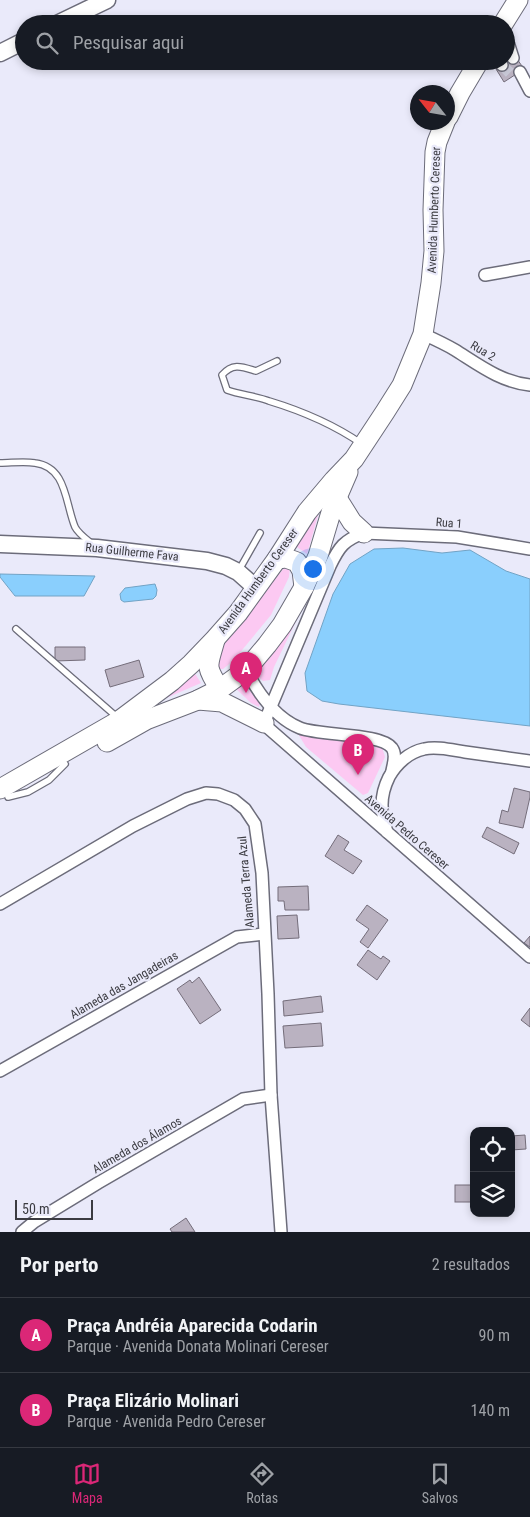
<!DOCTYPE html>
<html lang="pt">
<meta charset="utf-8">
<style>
:root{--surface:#171b24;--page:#20242c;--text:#f1f3f6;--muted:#9ea1a6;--line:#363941;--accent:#db2777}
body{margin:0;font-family:"Roboto Condensed",sans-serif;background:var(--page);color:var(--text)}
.controls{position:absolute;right:15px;bottom:15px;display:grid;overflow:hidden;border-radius:10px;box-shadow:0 2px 8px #0003}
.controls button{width:45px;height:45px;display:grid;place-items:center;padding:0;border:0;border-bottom:1px solid var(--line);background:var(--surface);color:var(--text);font:25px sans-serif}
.compass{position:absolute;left:410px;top:85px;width:45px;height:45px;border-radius:50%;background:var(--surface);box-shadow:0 2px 8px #0003;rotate:301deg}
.scale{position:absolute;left:15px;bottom:12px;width:78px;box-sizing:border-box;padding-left:5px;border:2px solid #3b3b41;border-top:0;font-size:14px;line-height:18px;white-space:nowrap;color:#3b3b41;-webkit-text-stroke:4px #eaeafa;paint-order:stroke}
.you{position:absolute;left:312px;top:568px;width:18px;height:18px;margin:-12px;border:4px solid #fff;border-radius:50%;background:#1a73e8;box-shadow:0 0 0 8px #1a73e833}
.badge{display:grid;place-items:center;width:32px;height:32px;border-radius:50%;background:var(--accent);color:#fff;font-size:16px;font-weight:700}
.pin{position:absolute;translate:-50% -41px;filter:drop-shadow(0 1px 2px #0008)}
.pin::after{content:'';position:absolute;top:26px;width:18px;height:15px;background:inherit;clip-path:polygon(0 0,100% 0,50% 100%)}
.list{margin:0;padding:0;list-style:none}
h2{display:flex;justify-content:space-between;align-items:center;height:65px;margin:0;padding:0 20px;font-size:21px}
h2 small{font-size:16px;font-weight:400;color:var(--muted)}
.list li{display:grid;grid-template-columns:32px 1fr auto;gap:15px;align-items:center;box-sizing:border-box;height:75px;padding:0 20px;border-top:1px solid var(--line)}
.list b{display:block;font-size:19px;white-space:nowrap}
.list p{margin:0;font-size:16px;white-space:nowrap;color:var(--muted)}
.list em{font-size:16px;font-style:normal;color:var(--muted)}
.icon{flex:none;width:28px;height:28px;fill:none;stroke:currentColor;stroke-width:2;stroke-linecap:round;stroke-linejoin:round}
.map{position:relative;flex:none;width:530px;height:1232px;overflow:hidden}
.search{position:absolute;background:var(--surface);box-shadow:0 2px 8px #0003;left:15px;right:15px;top:15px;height:55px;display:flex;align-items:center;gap:12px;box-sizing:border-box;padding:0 18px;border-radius:28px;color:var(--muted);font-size:19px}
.sheet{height:215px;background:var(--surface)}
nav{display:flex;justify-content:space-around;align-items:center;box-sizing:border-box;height:70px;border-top:1px solid var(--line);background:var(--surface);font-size:14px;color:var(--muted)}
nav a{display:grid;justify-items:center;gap:2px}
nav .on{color:var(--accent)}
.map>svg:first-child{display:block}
.green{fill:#fcc9f2}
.water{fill:#8acffd;stroke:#72a3c5}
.building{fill:#bab2c1;stroke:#746d7a}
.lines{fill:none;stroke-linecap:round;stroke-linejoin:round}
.street-tunnel{stroke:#c7c7d5;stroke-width:11;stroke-dasharray:11 5.5;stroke-linecap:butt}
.lane-casing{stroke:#6c6c7a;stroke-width:8}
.street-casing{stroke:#6c6c7a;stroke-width:14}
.secondary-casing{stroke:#6c6c7a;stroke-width:19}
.primary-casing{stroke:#6c6c7a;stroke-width:21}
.lane{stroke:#fff;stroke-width:5.5}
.street{stroke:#fff;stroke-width:11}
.secondary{stroke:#fff;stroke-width:16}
.primary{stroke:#fff;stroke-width:19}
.labels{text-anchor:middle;stroke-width:4.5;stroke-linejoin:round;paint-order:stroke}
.street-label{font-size:12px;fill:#3b3b41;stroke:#eaeafa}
</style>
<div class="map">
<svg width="530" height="1232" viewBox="0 0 530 1232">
<rect width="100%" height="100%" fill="#eaeafa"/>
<g class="green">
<path d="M325,491L307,554L291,543Z"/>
<path d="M290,567L289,577L271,615L233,661L223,669H216L212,658L284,568Z"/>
<path d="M308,585L313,586L274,667L270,680L263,681L255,674L258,664L270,658Z"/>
<path d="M192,669L201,683L136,711Z"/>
<path d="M240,679L260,703L259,707L251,703L231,684Z"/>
<path d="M297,732L323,735L382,747L385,757L368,793L363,795L306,747Z"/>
</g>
<g class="water">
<path d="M403,548L442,553L470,550L506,571L530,579V726L339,704L322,701L307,691L305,673L333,594L350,564L374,549Z"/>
<path d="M0,574L95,576L84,596H15L0,577Z"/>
<path d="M155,584L157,590L156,596L153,599L124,602L121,600L120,594L125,588Z"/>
</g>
<g class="building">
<path d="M515,56L524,69L504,82L496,69Z"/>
<path d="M55,647H85V660L55,661Z"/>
<path d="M139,660L144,677L110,687L105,670Z"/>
<path d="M514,788L530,792V797L523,828L499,823L502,810L508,812Z"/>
<path d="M487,827L519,843L514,854L482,837Z"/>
<path d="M338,835L349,842L344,850L362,861L353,874L325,856Z"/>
<path d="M308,886L309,910H285L284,901H278V887Z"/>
<path d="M367,905L388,920L368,948L360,942L369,929L356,920Z"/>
<path d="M297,915L299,938L278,939L277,916Z"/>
<path d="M530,936V947L524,943Z"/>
<path d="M368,950L381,959L383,956L390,961L377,980L357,965Z"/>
<path d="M199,977L221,1010L200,1024L177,989L190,980L192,983Z"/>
<path d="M321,996L323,1012L284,1016L283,1001Z"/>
<path d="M530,1008V1027L521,1020Z"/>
<path d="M321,1023L323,1046L285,1048L283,1026Z"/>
<path d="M525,1135L526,1149L511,1150V1136Z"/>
<rect x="455" y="1185" width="19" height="17"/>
<path d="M186,1218L195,1232H172L170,1229Z"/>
</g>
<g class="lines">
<path class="street-tunnel" d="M502,65L513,76"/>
<g class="lane-casing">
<g id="lane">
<path d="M277,361L256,371C243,367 233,362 222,375L227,390C241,395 256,396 269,401C302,411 333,424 362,444"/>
<path d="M0,463C11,463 24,461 35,463C67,467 65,503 75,527C78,533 86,539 91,543"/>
<path d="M239,570L260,533"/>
<path d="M16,629L118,718"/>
<path d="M8,797L28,792L49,780L65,764"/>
</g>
</g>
<g class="street-casing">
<g id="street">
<path d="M506,36L513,58"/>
<path d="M498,61L502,65"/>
<path d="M520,72L530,91"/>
<path d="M485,275L530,267"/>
<path d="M423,334C434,339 445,344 455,350C479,365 501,382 530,385"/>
<path d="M246,670C258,693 275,718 300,728C320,736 382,733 392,748C397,755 393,764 392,771"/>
<path d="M259,720L530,957"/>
<path d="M264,723L330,566C339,547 344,540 364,533L457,537L530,549"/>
<path d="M387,832C381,813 379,797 389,777C396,764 409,752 424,749C437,746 452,750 465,752C487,755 508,758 530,761"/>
<path d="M0,904L133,826L187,799L206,793L218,794L234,800L245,809L255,824L262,873L268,994L271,1095L281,1232"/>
<path d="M0,1071L237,937L264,934"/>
<path d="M22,1232L34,1222L98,1183L243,1099L271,1095"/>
</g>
</g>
<g class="secondary-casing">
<g id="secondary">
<path d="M57,24L107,0"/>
<path d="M0,53L24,41"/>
<path d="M0,544L97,548L207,561L226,566L238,572L256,588"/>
</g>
</g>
<g class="primary-casing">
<g id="primary">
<path d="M503,24L518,0"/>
<path d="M448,117L460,93L479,61"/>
<path d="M337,498L352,522L364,533"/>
<path d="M277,559L286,558L297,562L302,571L304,587"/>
<path d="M215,640C208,666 204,665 220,689"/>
<path d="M198,700L222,702L264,723"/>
<path d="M107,742L146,720L198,700L220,689L246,670L267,645L282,625L304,587L318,556L332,509L348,472"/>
<path d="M0,789L120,720L172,681L191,664L215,639L238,613L277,559L307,512L334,480L354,459L385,412L402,385L423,334L431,283L434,251L433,210L435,152L437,142L445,122"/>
</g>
</g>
<use href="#lane" class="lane"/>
<use href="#street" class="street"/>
<use href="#secondary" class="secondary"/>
<use href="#primary" class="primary"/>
</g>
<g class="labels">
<g class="street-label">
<text transform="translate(434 210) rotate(-88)" y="4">Avenida Humberto Cereser</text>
<text transform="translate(483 351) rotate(31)" y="4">Rua 2</text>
<text transform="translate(449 523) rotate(4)" y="4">Rua 1</text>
<text transform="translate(132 552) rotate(6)" y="4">Rua Guilherme Fava</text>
<text transform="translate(258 581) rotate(-54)" y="4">Avenida Humberto Cereser</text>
<text transform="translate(407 832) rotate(41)" y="4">Avenida Pedro Cereser</text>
<text transform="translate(246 882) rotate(-95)" y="4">Alameda Terra Azul</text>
<text transform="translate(124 985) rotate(-30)" y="4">Alameda das Jangadeiras</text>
<text transform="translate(137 1145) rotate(-30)" y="4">Alameda dos Álamos</text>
</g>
</g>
</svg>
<div class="controls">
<button><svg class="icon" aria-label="locate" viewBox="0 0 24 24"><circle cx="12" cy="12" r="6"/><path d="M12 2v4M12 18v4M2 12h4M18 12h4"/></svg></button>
<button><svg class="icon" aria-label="layers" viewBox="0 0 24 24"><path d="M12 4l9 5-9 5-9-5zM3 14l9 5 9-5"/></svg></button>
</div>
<svg class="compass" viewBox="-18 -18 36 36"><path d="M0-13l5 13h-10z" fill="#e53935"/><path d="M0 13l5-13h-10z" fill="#9ea1a6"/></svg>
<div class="scale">50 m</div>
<div class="you"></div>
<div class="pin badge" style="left:246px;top:693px">A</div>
<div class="pin badge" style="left:358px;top:775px">B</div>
<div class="search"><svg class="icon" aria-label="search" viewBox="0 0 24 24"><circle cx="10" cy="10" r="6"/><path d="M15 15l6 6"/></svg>Pesquisar aqui</div>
</div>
<section class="sheet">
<h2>Por perto<small>2 resultados</small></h2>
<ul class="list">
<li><span class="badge">A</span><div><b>Praça Andréia Aparecida Codarin</b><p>Parque · Avenida Donata Molinari Cereser</p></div><em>90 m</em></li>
<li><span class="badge">B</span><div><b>Praça Elizário Molinari</b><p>Parque · Avenida Pedro Cereser</p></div><em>140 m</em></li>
</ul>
</section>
<nav>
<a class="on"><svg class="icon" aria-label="map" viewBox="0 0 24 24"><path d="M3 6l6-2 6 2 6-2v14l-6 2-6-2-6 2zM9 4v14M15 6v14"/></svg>Mapa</a>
<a><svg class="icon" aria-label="directions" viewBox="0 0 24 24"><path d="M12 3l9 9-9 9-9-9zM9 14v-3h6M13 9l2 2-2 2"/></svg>Rotas</a>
<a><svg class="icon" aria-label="saved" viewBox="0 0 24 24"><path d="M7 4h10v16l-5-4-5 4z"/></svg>Salvos</a>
</nav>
